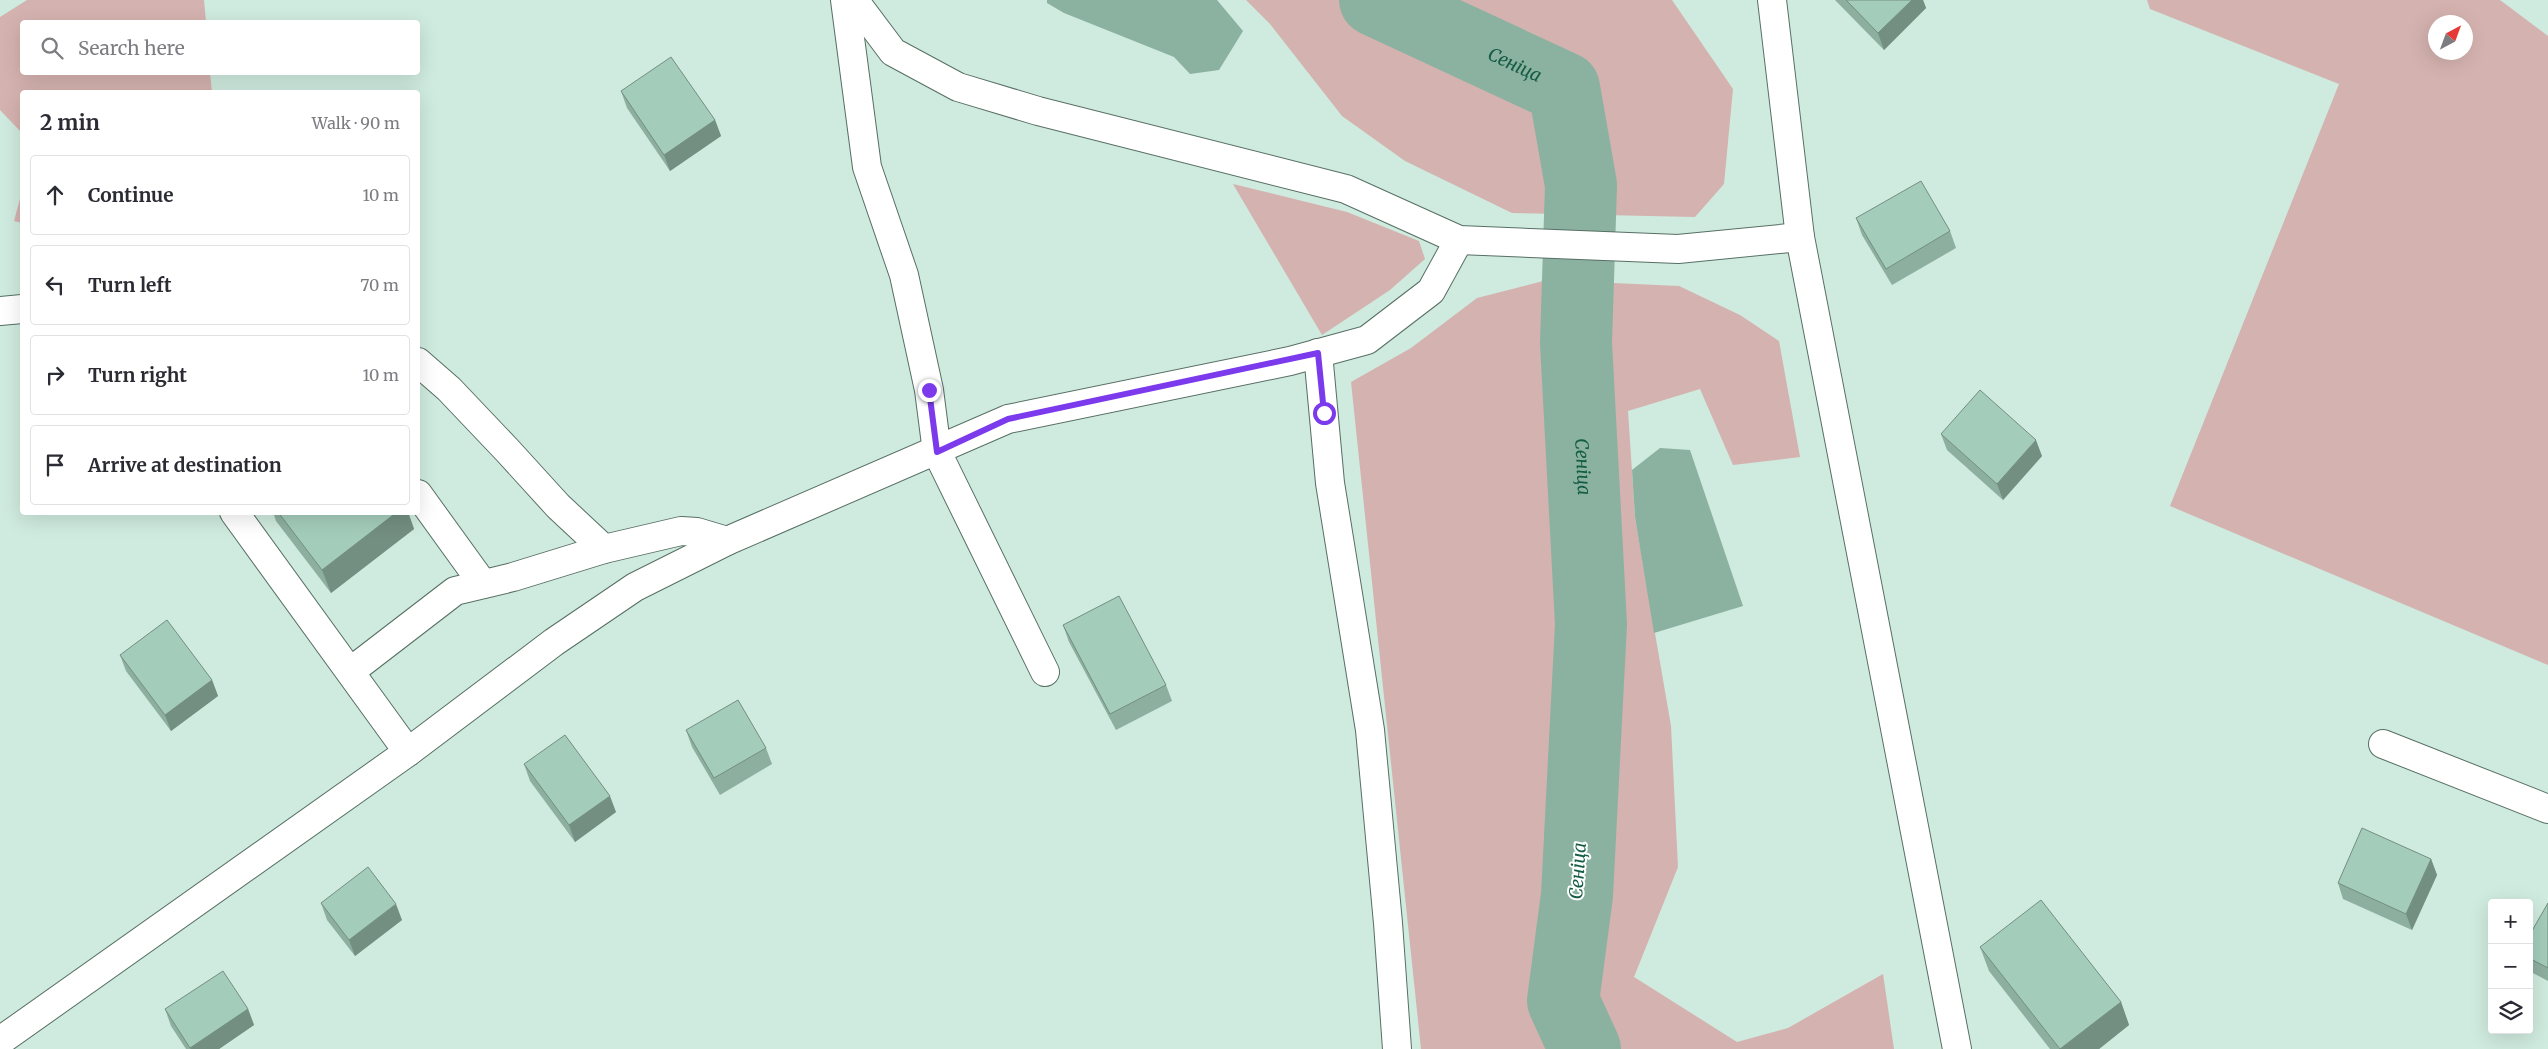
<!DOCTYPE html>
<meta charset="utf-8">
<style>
:root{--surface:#fff;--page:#f7f7f7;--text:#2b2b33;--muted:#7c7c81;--line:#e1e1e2}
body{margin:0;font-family:Merriweather,serif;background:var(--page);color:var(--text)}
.controls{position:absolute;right:15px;bottom:15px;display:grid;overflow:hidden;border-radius:5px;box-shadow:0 5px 20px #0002}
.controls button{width:45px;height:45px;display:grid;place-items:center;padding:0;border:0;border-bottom:1px solid var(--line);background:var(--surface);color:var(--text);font:25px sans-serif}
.compass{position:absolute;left:2428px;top:15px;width:45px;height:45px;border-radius:50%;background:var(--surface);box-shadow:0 5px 20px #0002;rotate:41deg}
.stop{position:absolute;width:15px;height:15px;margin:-11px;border:4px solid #7c3aed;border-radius:50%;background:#fff}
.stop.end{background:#7c3aed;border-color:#fff;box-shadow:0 1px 5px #0008}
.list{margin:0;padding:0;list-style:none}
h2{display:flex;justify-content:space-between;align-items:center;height:65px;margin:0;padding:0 20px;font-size:21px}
h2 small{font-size:16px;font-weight:400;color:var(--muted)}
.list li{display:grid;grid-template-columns:32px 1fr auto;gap:15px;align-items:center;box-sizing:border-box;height:80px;margin:0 10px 10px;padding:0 10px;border:1px solid var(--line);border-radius:5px}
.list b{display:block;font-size:19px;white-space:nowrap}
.list em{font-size:16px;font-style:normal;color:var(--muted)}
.icon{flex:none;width:28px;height:28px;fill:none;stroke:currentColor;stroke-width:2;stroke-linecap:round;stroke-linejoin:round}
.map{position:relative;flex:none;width:2548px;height:1049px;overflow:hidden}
.search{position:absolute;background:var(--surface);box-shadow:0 5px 20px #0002;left:20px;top:20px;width:400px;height:55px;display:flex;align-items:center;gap:12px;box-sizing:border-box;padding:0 18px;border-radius:5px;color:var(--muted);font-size:19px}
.panel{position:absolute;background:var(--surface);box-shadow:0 5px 20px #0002;left:20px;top:90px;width:400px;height:425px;border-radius:5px}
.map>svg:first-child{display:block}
.green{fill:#d4b2af;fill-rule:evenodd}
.water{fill:#8bb2a1}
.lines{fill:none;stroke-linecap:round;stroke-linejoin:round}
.river{stroke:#8bb2a1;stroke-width:72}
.minor-casing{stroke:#576f64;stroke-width:30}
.minor{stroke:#fff;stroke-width:28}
.wall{fill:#8dafa0}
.shaded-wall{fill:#738f82}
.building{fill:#a4ccba;stroke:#738f82}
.route{stroke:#7c3aed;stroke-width:6}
.labels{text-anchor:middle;stroke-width:4;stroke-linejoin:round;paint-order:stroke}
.water-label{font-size:18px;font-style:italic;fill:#145c44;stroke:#fff}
</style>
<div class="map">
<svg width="2548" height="1049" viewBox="0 0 2548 1049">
<rect width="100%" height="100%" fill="#cfeade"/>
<g class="green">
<path d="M27,0H204L206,22H22V72L210,73L212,92H22V133L0,110V17Z"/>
<path d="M1246,0H1672L1733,89L1724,184L1695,217L1512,213L1405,161L1342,116L1270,24Z"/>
<path d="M2147,0H2500L2548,36V665L2170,506L2339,84L2150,9ZM2436,22H2466V52H2436Z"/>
<path d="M1233,184L1347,212L1419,241L1425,259L1390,290L1322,335Z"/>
<path d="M22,191V223L14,221Z"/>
<path d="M1547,280L1679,286L1740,315L1779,341L1800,457L1733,465L1700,389L1628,411L1635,517L1671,726L1678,867L1634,977L1737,1042L1788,1028L1883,974L1894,1049H1421L1351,382L1411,348L1477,298Z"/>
</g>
<g class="water">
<path d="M1047,0H1217L1243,31L1219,70L1190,74L1174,57L1064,13L1047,3Z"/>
<path d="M1660,448L1690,450L1743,606L1654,633L1635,517L1632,470Z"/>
</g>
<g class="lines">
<path class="river" id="s1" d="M1375,0L1564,88L1581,185L1576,343L1591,624L1577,895L1563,1001L1585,1049"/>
<g class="minor-casing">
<g id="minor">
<path d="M845,0L867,167L904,275L929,390L937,452L1045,672"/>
<path d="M854,0L893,52L958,87L1038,111L1346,189L1459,240L1678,249L1800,237"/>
<path d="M1772,0L1800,237L1957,1049"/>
<path d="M0,311L22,309"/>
<path d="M1318,353L1330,483L1370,730L1388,923L1397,1049"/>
<path d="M418,362L449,389L507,450L558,506L604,549"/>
<path d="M418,494L483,584"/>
<path d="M234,512L408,752"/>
<path d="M351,671L455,591L513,577L604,549L681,531L697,532L727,541"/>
<path d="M2383,744L2548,809"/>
<path d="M0,1041L408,752L554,642L635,587L727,541L1008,419L1290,361L1367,340L1431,291L1459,240"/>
</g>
</g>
<use href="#minor" class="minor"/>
</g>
<g class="wall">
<path d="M1835,0H1923L1926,8L1884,50Z"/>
<path d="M621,91L715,120L721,136L670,171L627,108Z"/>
<path d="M1856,218L1950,231L1956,248L1892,285L1862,235Z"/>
<path d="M1941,434L2042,456L2003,500L1947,450Z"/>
<path d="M273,512H408L414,529L331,593L276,521Z"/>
<path d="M1063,625L1166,685L1172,701L1116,730L1069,642Z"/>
<path d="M120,655L212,680L218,696L171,731L126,671Z"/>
<path d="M686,730L766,748L772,764L720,795L692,747Z"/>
<path d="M524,764L616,812L575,842L530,781Z"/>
<path d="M2431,859L2437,875L2412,930L2343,899L2338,883Z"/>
<path d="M321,903L402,920L355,956L327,920Z"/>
<path d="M2548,903V981L2529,971V936Z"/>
<path d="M1980,947L2121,1002L2129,1025L2099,1049H2050L1989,971Z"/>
<path d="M165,1009H248L254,1025L219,1049H186L171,1026Z"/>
</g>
<g class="shaded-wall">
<path d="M1912,0H1923L1926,8L1884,50L1878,33Z"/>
<path d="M715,120L721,136L670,171L664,155Z"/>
<path d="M2036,440L2042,456L2003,500L1997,484Z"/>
<path d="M397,512H408L414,529L331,593L322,570Z"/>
<path d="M212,680L218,696L171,731L165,715Z"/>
<path d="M610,796L616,812L575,842L569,825Z"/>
<path d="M2431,859L2437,875L2412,930L2406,914Z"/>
<path d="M396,904L402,920L355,956L349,940Z"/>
<path d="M2121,1002L2129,1025L2099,1049H2060Z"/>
<path d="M248,1009L254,1025L219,1049H191L190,1048Z"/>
</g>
<g class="building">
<path d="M1846,0H1912L1878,33Z"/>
<path d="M671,57L715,120L664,155L621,91Z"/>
<path d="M1921,181L1950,231L1886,269L1856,218Z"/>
<path d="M1980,390L2036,440L1997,484L1941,434Z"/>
<path d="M278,512H397L322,570Z"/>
<path d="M1119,596L1166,685L1110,714L1063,625Z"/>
<path d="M167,620L212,680L165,715L120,655Z"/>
<path d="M738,700L766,748L714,778L686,730Z"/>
<path d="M565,735L610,796L569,825L524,764Z"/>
<path d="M2362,828L2431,859L2406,914L2338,883Z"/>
<path d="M368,867L396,904L349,940L321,903Z"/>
<path d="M2041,900L2121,1002L2060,1049L1980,947Z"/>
<path d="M2548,903V968L2529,958V936Z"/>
<path d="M223,971L248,1009L190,1048L165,1009Z"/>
</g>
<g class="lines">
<path class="route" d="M929,390L937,452L1008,419L1318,353L1324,413"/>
</g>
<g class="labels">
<g class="water-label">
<text dy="6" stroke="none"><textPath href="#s1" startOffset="154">Сеніца</textPath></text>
<text dy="6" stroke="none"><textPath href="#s1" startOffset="589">Сеніца</textPath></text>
<text transform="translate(1578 871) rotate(-86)" y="6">Сеніца</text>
</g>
</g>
</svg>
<div class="controls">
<button>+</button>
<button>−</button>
<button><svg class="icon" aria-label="layers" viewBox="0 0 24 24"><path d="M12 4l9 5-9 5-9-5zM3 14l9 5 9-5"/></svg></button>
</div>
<svg class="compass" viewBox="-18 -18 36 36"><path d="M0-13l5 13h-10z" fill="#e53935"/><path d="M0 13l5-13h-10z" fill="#7c7c81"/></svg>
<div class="stop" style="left:1324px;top:413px"></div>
<div class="stop end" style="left:929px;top:390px"></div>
<div class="search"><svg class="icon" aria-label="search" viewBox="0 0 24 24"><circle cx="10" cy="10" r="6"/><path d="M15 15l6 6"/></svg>Search here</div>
<section class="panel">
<h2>2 min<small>Walk · 90 m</small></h2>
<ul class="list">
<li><svg class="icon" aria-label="ahead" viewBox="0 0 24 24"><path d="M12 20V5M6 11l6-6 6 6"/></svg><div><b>Continue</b></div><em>10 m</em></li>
<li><svg class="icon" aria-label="left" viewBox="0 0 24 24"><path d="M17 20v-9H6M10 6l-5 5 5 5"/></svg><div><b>Turn left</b></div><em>70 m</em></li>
<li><svg class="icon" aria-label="right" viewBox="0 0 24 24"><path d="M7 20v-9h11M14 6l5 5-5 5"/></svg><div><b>Turn right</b></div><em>10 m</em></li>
<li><svg class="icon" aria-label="arrive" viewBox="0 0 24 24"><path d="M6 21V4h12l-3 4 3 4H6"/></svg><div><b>Arrive at destination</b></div></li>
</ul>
</section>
</div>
